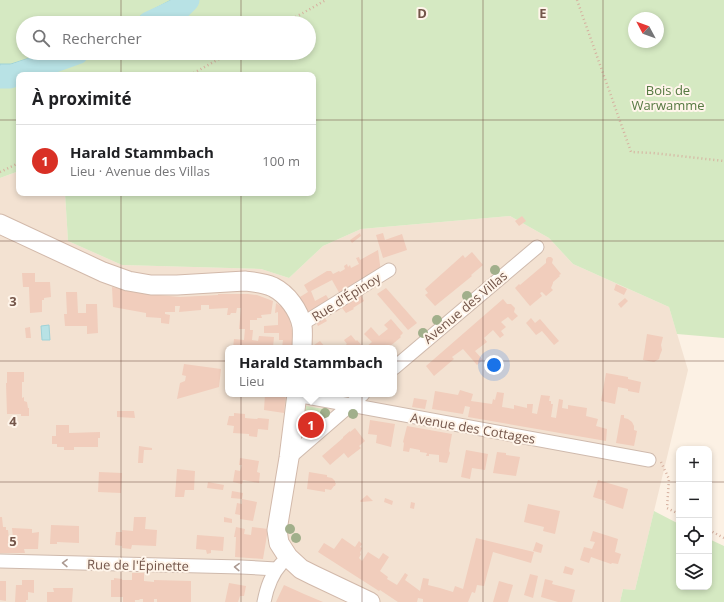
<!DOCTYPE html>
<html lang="fr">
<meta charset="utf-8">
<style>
:root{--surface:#fff;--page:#f2f2f2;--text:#202124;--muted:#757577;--line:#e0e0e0;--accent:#d93025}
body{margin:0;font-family:"Open Sans",sans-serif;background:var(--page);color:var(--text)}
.controls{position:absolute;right:12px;bottom:12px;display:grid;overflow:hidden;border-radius:8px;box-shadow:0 2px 6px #0003}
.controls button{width:36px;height:36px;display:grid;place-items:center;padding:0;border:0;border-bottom:1px solid var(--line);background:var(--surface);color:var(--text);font:20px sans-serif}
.compass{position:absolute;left:628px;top:12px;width:36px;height:36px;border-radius:50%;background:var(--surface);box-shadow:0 2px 6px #0003;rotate:311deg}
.you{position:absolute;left:494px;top:365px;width:14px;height:14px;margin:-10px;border:3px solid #fff;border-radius:50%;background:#1a73e8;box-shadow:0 0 0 6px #1a73e833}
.badge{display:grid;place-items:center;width:26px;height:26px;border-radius:50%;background:var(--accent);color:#fff;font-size:13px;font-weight:700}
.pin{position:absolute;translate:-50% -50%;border:2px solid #fff;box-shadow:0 1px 4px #0006}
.popup{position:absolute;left:225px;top:345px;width:172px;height:52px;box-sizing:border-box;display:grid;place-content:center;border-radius:8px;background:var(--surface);filter:drop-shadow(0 1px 3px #0005);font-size:13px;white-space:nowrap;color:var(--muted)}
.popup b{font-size:15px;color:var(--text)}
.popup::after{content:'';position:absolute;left:50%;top:100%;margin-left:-8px;border:8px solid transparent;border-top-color:var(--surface)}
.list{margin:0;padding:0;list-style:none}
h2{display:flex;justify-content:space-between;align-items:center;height:52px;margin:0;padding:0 16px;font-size:17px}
h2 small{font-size:13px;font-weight:400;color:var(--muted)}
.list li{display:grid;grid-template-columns:26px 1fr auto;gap:12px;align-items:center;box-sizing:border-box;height:72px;padding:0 16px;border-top:1px solid var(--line)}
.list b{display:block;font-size:15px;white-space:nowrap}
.list p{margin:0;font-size:13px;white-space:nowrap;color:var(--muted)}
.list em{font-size:13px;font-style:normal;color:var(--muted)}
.icon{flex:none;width:22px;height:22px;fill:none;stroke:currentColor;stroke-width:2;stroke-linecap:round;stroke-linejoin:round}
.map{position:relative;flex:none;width:724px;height:602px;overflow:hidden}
.search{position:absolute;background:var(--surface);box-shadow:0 2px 6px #0003;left:16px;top:16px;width:300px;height:44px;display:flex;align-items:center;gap:10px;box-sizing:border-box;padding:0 14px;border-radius:22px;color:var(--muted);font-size:15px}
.panel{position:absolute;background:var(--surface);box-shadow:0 2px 6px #0003;left:16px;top:72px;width:300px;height:124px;border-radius:8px}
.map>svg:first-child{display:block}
.residential{fill:#f3e2d2;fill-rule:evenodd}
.green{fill:#d5e9c2;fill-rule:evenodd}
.water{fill:#b8e2e5;stroke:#9fd2d7}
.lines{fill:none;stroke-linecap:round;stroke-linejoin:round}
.river{stroke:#b8e2e5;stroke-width:23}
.building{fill:#f1cdbc}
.street-casing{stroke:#cfbaad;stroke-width:15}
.secondary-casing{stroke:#d2b9aa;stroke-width:21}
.path{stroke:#d6b09f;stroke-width:2.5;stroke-dasharray:1 3;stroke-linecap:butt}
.street{stroke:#fff;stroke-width:13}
.secondary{stroke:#fff;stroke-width:19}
.tree{fill:#a1af8b}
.oneway{stroke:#ac9a92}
.grid{fill:none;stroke:#74564a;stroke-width:1;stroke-opacity:0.55}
.labels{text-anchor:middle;stroke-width:4;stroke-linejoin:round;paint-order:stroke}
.park-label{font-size:13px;fill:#567942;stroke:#fff5ea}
.street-label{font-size:13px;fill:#74564a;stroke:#fff5ea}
.grid-label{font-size:13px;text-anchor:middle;font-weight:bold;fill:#74564a;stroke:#fff5ea;stroke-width:4;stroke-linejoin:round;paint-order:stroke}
</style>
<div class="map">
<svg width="724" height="602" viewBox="0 0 724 602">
<rect width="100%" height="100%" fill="#fcf1e4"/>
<path class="residential" d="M19,171V193H65L68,241L122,265L261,269L289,278L323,246L361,229L510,216L549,238L573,264L669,307L688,370L635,590L623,589L620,602H0V178ZM228,348H394V394H228Z"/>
<g class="green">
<path d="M0,0H724V338L677,334L669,307L573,264L549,238L510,216L361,229L323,246L289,278L261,269L122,265L68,241L65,193H313V75H19V171L0,178ZM634,18H658V42H634ZM23,23H309V53H23Z"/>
<path d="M306,406L329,410L330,413L304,435L302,433L303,407Z"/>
<path d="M654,511L679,524V587H709V539L724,546V602H620L623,589L635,590Z"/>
</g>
<g class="water">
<path d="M171,0H184L165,12L144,23H127Z"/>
<path d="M45,53H74L10,76H0V64H11Z"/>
<path d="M49,325L50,340H42L41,326Z"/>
</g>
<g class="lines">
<g class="river">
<path d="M149,23L179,9L188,0"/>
<path d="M0,77H10L77,53"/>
</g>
</g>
<g class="building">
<path d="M522,216L526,221L519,226L515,221Z"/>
<path d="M360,233L361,236L352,243L350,240Z"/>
<path d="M383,233L385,240L402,234L407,250L383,258L376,235Z"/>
<path d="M378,250L381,272L341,296L332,280L311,291L315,301L326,295L330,301L310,314L307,313L300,297L308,292L304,285L327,271H331L333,274L339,271L340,272L345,269L344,266L347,264L348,267L350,265L351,268L359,264L356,258L359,257L360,260Z"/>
<path d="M472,252L483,265L471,275L472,276L435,306L425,295L428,293L425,289L463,255L465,258Z"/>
<path d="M548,257H551L553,259L552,263L561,274L559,275L560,276L553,282V283L551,288L553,290L546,296L542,292L540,293L542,296L530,306L515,288L519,284L520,285L546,263V259Z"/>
<path d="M22,273H35V282H50L51,297L44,298V300H42V312L30,313L29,287H23Z"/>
<path d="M616,284L627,289L624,295L614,290Z"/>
<path d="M112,287L148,294L180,297L218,295V294H248L257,295L273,301L271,314L261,315L262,318H257V320H250V330H253L252,340L258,341L259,336L274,337L273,347L271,348H233L234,339L244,340L245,329H239L241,308H237L236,313H231L230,315H227L228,308L209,309V305H201V310L179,312L180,306H175V312H165V314L170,315L169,324L161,323V318L146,317V313L113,307Z"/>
<path d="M386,288L417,323L408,330L377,294Z"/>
<path d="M66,292H77L78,313H86V304H97L98,333L87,334V326H65L64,314H67Z"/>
<path d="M360,293L364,301L353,308L354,309L346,313L342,308L336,312L333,309Z"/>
<path d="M625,298L628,301L621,308L618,304Z"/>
<path d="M503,299L507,304H511L515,308L514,312L518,316L512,321L508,317L501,322L506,327L501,331L504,335L500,338L493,330L484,338L487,342L475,351L483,360L477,365L463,349L452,357L454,359L434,376L426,366Z"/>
<path d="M276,303L286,310L289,318L293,335L292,348H282L283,340H279V333H264V326L278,325V312L275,313Z"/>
<path d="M323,315L327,321L318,326L315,320Z"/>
<path d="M531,318L535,323L540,319L559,341L554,345L542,331L536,335L526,323Z"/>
<path d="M391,319L403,333L400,336L401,337L388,348H365L372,342L364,334L371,327L379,336L388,329L384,325Z"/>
<path d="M30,327L31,338H26L25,328Z"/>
<path d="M647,334L663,337L661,345L662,350L660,355L659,359L654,362L643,360Z"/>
<path d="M351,335L356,341L357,340L364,348H342L347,344L344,340Z"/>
<path d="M320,341L326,348H315L314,347V345Z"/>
<path d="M184,364L221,369L219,387L177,399L180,383L185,381L186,376L182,375Z"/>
<path d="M7,372H24V382H22V398L24,397V401L27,402L28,408H29V416H21V414H7L6,383H7Z"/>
<path d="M606,373L628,377V379L641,382L639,393L628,391V389L618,387L615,404L601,401Z"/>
<path d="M460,390L473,394L471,401L492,404L493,399L495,400L497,392L504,393L502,407L514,409V405L527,408V404H533L532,413L537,414L541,395L550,396L549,401H551V404H553L551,417L556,418L559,399L563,400L562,408L568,409V405L587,408L586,416L598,419L596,426L607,429L606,441L468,417L470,407L465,406L463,414L432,409L435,391L458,395Z"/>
<path d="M265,394H286L284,413L264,410Z"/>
<path d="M414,398L427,400L425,409L412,407Z"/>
<path d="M117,411H134L135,418L117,417Z"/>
<path d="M234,413L245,414V418L257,419L258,418L269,419L268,430L258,429L257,437L249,436V434L233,433L234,426L227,425L229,416H234Z"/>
<path d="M621,415H624V418L628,419L632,422L634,426V430L637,431L634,446L616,443Z"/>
<path d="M370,420L395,424L391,447L376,443L377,435L368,434Z"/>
<path d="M56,425H69V433L100,432V438H98V447H74V450H64V447H57V444H52V436H56Z"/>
<path d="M407,426L452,434L449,451L450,453L447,463L439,462V455L429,454V456H426L427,453L420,452V450L410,448L409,452L403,451L404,443L403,442Z"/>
<path d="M355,428L365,441L359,446L361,448L348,458L344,453L330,465L322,456L343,438V437L350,431V432Z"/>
<path d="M139,446L152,448V450H144L143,463H138Z"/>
<path d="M466,450L488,454L485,470L472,468L470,479L461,477Z"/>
<path d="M497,452L506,453V455L520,457L516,476L493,473Z"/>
<path d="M240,458L259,461L257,472L260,473L259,483L243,480L242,484L233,482L235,470L240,471L242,465H239Z"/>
<path d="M177,469L195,471L194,490H185L184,497H175Z"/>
<path d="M99,472L122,473L121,493L98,492Z"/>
<path d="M309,472L327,475V477L332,478L335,481V483H336L335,486H334L331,490L325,489V492L307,489Z"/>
<path d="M598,480L628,489L623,509L605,503L606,501L593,497Z"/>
<path d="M208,482L224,485L223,490L207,488Z"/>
<path d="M232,491L243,493L242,499L231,498Z"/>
<path d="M367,495L373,501L361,502L360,501Z"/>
<path d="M385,498L393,501L392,505L384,502Z"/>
<path d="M242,499L257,502L253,521L240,519V515L235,514L237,503L242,504Z"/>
<path d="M411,502L415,503L414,509L410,508Z"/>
<path d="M528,504L560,511L555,534L543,531L544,527L524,522Z"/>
<path d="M0,517H2L3,527H6V530H8L9,539L13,538L12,528L32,529V533L39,532L38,549H24L25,553H0Z"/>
<path d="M134,517H146L145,529L157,530L156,546L132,545L131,549L122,548V546L115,545L116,532H122V530L133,531Z"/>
<path d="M224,517L232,519V523L224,522Z"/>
<path d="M51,525L79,526V543L57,542V544H50Z"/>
<path d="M236,527L245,529L244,534L251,535L252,527L268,529L263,559L235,557L236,537H234Z"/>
<path d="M593,531L618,539L615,552L621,554L618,564L612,563L611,564L591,557L589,563L580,560L584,547L592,549L595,542L590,541Z"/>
<path d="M197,535L224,537L223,551L211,550V553L207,554L206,550L196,549Z"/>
<path d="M342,538L355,547L359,541L362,544L360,547L362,548L360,553L361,554L359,558L362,561L368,552L379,559L383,553L389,557L380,571L388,577L387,579L397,585L405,573L408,575L405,580L420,591L423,578L429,579L428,585L440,588L453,592L455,586L463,589L476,538L534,552L531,563L493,552L484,586L477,585L475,593L472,592L468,602H423V599L418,598L417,602H398L380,590L379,591L318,552L324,543L334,549Z"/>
<path d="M536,542L543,545L541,553L533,551Z"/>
<path d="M565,566L574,569L572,575L563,573Z"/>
<path d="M132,573H144V581L154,582V580L191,581V602H157V599H154V602H143V599H140L139,600H135V602H123V597H111V580H114V578L122,579V580H132Z"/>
<path d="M530,574L538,576L533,598L524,595Z"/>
<path d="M545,579L553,581L552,584L575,590L572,602H558L541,597Z"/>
<path d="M22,580H34V593L28,592V600H26V602H15L16,585H22Z"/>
<path d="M0,581H6V601L0,600Z"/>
<path d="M499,581L513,585L508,602H493Z"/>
<path d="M229,583L246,586L244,596H240L238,602H225Z"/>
<path d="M284,585L304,594L323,602H276Z"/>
<path d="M53,588H73L72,602H47V592H54Z"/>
</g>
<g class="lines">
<g class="street-casing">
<g id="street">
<path d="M302,324L389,270"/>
<path d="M394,368L537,247"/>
<path d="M296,395L649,460"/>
<path d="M289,458L363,394"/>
<path d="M0,561L241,567L276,569"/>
<path d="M264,602C267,587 271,575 281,564"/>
</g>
</g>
<g class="secondary-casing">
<g id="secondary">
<path d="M0,224L103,272L128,281L151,285H177L245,281C254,282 264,283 273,287C287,294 299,310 302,326C303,333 302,341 302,348"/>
<path d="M297,394L289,458L277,530L279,543L288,557L301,569L313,575L370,602"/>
</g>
</g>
<g class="path">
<path d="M577,0L631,152L653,153L724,161"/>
<path d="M285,23L326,0"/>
<path d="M190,75L230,53"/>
<path d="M0,172L19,163"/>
<path d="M661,462L669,479L667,508L679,514"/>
<path d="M709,530L724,538"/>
</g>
<use href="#street" class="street"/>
<use href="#secondary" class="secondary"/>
</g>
<g class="tree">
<circle cx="495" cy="270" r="5"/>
<circle cx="467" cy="296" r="5"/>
<circle cx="437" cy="320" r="5"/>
<circle cx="423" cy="333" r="5"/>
<circle cx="325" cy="413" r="5"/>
<circle cx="353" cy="414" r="5"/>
<circle cx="290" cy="529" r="5"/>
<circle cx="296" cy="538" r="5"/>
</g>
<defs><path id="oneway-chevron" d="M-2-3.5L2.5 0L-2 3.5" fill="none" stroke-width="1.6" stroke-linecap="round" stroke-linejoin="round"/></defs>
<g class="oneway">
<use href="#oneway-chevron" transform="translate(65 563) rotate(-179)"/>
<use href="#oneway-chevron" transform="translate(237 567) rotate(-178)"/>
</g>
<path class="grid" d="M121,0V23M241,0V23M362,0V602M483,0V602M603,0V602M121,53V75M241,53V75M0,120H19M313,120H724M121,193V602M241,193V602M0,241H724M0,361H724M0,482H679M709,482H724"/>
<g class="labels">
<g class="park-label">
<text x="668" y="95">Bois de<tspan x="668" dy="15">Warwamme</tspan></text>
</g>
<g class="street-label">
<text transform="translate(346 297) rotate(-32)" y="5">Rue d'Épinoy</text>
<text transform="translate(465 307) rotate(-40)" y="5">Avenue des Villas</text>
<text transform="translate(473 428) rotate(10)" y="5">Avenue des Cottages</text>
<text transform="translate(138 565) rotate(1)" y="5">Rue de l'Épinette</text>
</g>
</g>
<g class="grid-label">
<text x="422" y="18">D</text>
<text x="543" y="18">E</text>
<text x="13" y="306">3</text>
<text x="13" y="426">4</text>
<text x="13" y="546">5</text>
</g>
</svg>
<div class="controls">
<button>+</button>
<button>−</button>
<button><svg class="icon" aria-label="locate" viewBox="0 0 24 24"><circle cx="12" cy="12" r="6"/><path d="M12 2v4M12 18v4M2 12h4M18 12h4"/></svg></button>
<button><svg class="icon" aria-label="layers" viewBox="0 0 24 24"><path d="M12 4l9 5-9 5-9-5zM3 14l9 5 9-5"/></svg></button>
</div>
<svg class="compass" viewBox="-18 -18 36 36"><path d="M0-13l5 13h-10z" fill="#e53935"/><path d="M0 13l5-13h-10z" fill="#757577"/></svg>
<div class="you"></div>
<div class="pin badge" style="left:311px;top:425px">1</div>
<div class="popup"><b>Harald Stammbach</b>Lieu</div>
<div class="search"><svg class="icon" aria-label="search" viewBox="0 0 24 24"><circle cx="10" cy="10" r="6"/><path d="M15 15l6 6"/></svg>Rechercher</div>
<section class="panel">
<h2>À proximité<small></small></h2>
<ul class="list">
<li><span class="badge">1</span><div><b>Harald Stammbach</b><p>Lieu · Avenue des Villas</p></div><em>100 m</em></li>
</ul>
</section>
</div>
